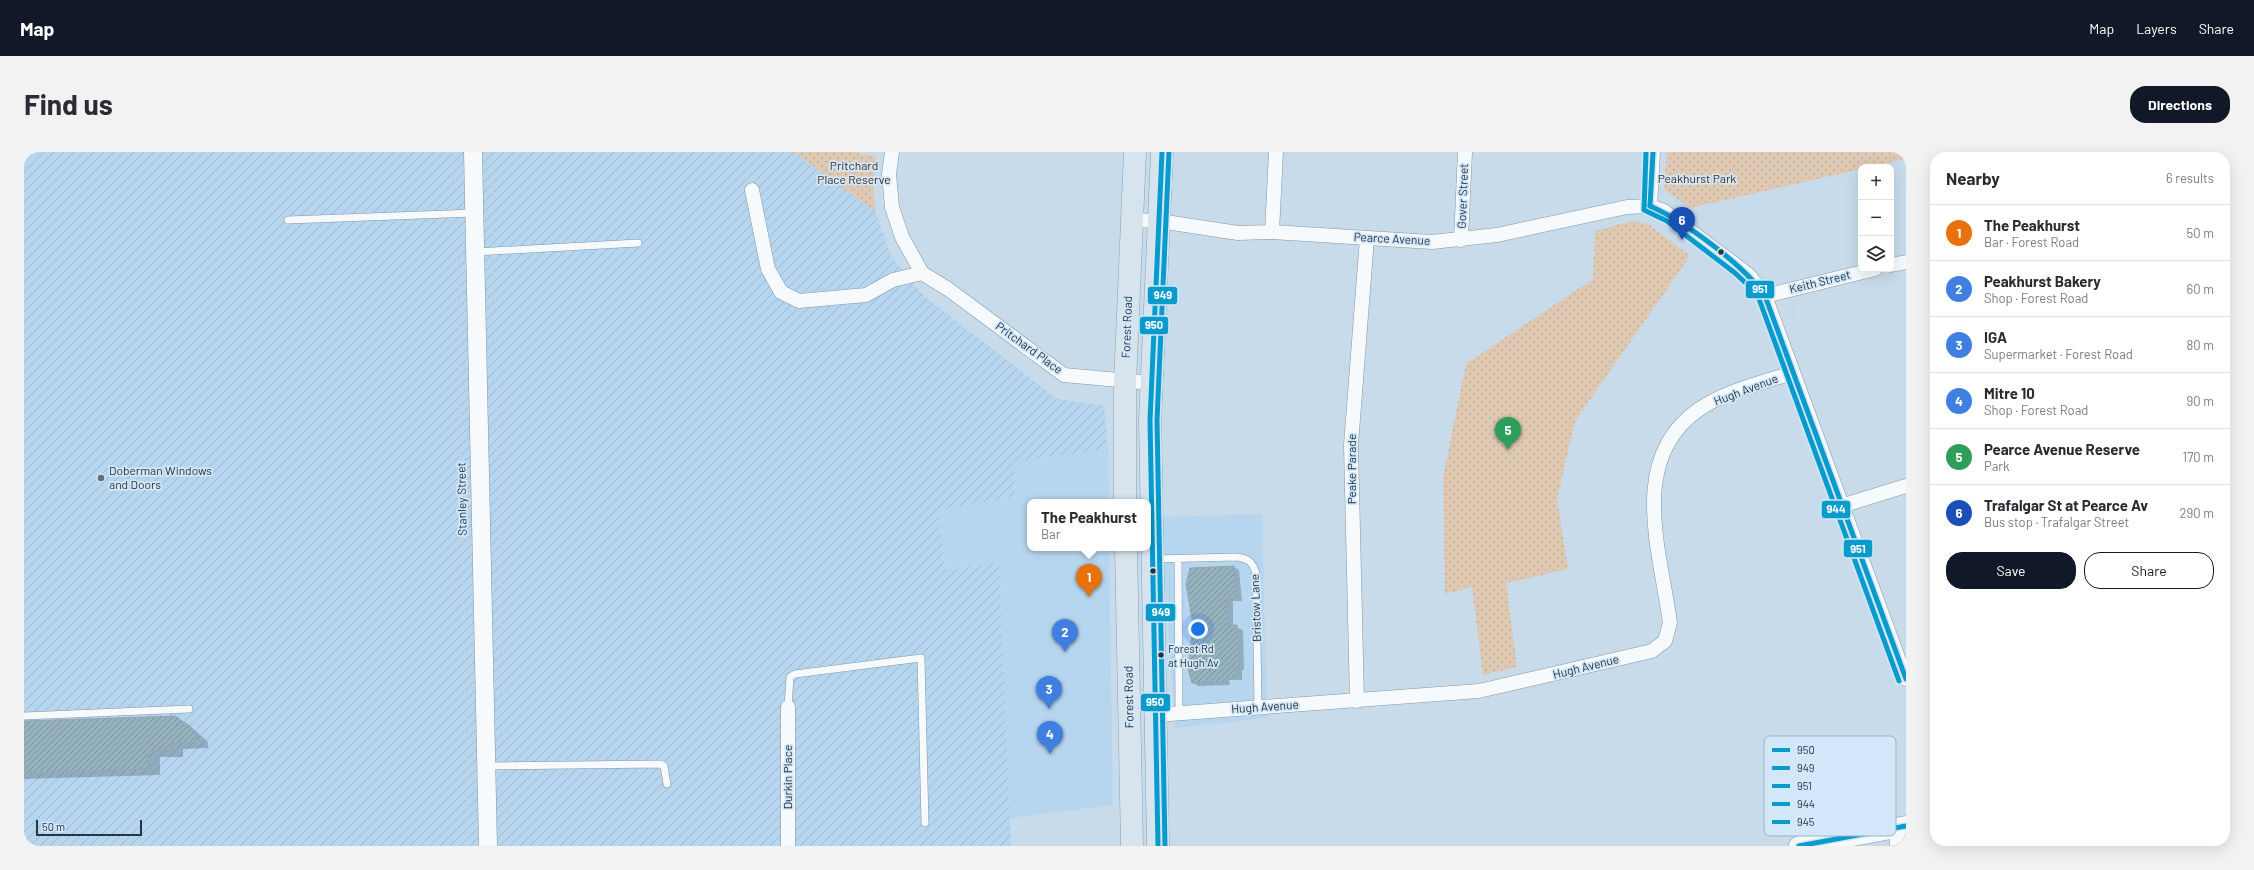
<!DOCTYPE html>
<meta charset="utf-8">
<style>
:root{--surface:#fff;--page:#f2f2f3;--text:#2b2b33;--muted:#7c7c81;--line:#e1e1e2;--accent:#111827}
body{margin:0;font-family:Barlow,sans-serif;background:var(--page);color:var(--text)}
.controls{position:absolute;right:12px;top:12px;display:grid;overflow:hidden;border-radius:8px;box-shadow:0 4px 16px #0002}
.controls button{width:36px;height:36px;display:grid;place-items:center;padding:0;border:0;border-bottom:1px solid var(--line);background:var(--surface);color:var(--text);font:20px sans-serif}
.scale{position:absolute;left:12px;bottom:10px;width:106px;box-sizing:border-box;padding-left:4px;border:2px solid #273541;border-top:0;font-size:11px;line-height:14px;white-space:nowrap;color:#273541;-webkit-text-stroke:3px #d2e7f9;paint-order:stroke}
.you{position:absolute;left:1174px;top:477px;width:14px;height:14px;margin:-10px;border:3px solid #fff;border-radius:50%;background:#1a73e8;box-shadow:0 0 0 6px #1a73e833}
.badge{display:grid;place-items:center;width:26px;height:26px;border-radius:50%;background:var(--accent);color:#fff;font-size:13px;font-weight:700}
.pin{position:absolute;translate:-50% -33px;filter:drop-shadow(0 1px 2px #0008)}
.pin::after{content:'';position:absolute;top:21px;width:14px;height:12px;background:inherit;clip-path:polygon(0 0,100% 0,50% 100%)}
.popup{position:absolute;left:1003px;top:347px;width:124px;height:52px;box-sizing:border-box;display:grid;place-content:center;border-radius:8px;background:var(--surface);filter:drop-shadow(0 1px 3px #0005);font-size:13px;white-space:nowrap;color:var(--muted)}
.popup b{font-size:15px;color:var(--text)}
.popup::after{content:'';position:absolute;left:50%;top:100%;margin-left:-8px;border:8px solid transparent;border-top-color:var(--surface)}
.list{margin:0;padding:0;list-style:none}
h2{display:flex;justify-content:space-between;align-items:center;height:52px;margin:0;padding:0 16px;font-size:17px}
h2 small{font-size:13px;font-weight:400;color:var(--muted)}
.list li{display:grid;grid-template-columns:26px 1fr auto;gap:12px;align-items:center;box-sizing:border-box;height:56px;padding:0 16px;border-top:1px solid var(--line)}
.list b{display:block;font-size:15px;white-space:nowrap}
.list p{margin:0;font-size:13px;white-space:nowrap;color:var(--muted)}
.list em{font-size:13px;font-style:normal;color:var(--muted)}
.actions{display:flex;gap:8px;padding:12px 16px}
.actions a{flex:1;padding:9px 0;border:1px solid var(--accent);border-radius:16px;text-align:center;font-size:14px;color:var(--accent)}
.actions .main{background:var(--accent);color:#fff}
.icon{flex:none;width:22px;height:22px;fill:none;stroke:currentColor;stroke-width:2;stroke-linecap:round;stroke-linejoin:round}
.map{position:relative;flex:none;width:1882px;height:694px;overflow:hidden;border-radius:16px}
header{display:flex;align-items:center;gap:24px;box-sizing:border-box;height:56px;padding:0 20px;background:var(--accent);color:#fff}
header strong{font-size:19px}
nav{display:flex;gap:22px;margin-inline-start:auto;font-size:14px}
.intro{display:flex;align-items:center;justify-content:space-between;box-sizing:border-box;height:96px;padding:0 24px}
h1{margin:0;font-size:28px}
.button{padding:10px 18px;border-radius:16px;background:var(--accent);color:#fff;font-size:14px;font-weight:700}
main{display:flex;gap:24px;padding:0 24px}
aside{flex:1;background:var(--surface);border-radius:16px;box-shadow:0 4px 16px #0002}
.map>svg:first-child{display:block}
.built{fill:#b6d6f0}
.industrial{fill:url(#industrial-furrows)}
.park{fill:url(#park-dots)}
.shadow{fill:#0003}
.building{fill:url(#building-hatch);stroke:#95a7b1}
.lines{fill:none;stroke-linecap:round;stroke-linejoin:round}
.service-casing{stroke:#8695a0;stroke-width:8}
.minor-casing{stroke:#8695a0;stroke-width:15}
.tertiary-casing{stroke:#8695a0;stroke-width:19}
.secondary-casing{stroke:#8695a0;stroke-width:21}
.primary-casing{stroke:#87a2b4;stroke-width:23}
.path{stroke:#cad0d5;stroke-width:2.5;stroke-dasharray:1 3;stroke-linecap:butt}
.service{stroke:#f7fafc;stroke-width:7}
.minor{stroke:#f7fafc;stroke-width:14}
.tertiary{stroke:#f7fafc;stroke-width:18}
.secondary{stroke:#f7fafc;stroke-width:20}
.primary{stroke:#d7e4ed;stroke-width:22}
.bus-1-casing{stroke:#d2e7f9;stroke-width:8}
.bus-2-casing{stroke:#d2e7f9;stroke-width:8}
.bus-3-casing{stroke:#d2e7f9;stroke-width:8}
.bus-4-casing{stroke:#d2e7f9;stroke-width:8}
.bus-5-casing{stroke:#d2e7f9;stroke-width:8}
.bus-1{stroke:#089bcc;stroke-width:5}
.bus-2{stroke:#089bcc;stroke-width:5}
.bus-3{stroke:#089bcc;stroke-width:5}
.bus-4{stroke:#089bcc;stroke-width:5}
.bus-5{stroke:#089bcc;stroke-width:5}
.bus-dot{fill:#273541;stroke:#d2e7f9;stroke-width:1.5}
.poi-dot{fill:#5f6f7c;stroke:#d2e7f9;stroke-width:1.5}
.labels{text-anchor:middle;stroke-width:3.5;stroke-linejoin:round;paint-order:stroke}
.bus-label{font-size:11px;fill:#273541;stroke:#d2e7f9;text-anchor:start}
.park-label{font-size:12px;fill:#3e2c1b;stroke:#d2e7f9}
.street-label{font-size:12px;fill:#273541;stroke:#d2e7f9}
.poi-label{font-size:12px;fill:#273541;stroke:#d2e7f9;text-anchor:start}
.key{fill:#d2e7f9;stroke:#9fb2c2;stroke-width:1}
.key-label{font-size:11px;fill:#273541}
.line-badge{stroke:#d2e7f9;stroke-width:1.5}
.badge-label{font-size:11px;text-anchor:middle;font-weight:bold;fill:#fff}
</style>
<header>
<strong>Map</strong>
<nav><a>Map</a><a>Layers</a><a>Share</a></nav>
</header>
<div class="intro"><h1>Find us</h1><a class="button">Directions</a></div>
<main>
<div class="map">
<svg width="1882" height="694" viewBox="0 0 1882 694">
<defs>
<pattern id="industrial-furrows" width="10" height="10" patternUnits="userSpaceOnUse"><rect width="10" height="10" fill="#b6d6f0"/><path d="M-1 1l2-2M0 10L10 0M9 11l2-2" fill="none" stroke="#9cb8cf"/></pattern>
<pattern id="park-dots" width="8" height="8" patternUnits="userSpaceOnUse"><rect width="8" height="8" fill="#dfc9b2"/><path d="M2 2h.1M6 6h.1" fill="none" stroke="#bfad9a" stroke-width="1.8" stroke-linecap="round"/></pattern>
<pattern id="building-hatch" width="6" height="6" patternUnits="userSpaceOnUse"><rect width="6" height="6" fill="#97b2bf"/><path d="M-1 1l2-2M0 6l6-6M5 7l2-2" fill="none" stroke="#7b929d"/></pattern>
</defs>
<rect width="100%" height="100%" fill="#c7dbea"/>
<g class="built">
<path d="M1084,297L1085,350H1006V396H1085L1089,653L986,666L975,410L921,418L914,359L992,344L989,310Z"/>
<path d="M1238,362L1243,566L1151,576L1137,365Z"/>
</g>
<path class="industrial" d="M0,0H770L851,59L867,104L900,144L1033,247L1080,254L1084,297L989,310L992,344L914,359L921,418L975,410L987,694H0Z"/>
<g class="park">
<path d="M770,0H833L836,2L852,4L849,31L851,59Z"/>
<path d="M1643,0H1882V7L1846,15H1837V17L1666,56L1640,37Z"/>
<path d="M1609,69L1624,72L1666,104L1551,269L1533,347L1544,417L1482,431L1493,515L1459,523L1448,435L1421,442L1419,326L1442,212L1569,127L1571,79Z"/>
</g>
<g class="shadow">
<path d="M1210,415L1215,418L1218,449H1209V474L1219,478L1220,518H1218V528H1205L1206,533L1174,534L1169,530Z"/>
<path d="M152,565L164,572L184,590V596L159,597V605H136V623L0,627V570Z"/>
</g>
<g class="building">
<path d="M1210,414L1212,446H1203V473H1213L1215,515H1212V526H1200V530L1168,531L1164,517L1169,473L1162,432L1166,416Z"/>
<path d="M152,564L172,582V590L147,591V598L124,599L125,617L0,621V569Z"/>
</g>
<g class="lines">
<g class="service-casing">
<g id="service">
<path d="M264,68L450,61"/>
<path d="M452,100L614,91"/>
<path d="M1131,407L1212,405C1224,406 1229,410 1232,422L1234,555"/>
<path d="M1154,407L1155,561"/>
<path d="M764,555L766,525L771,522L897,506L901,671"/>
<path d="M0,564L165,557"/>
<path d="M463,614L636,612L640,614L643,632"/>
</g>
</g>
<g class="minor-casing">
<g id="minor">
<path d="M868,0L865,22L868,55L878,85L898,121L924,137L1040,223L1127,231"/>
<path d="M728,38L744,117L757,140L775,149L842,143L869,128L898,121"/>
<path d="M1626,54L1629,0"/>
<path d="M1108,68L1135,69L1214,81L1248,80L1408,90L1473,83L1603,55L1626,54L1640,59L1725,123L1741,144L1882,527"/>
<path d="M1248,80L1252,0"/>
<path d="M1437,88L1441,0"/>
<path d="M1867,113L1882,110"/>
<path d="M1741,144L1851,117"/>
<path d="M1817,354L1882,334"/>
<path d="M1333,549L1327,293L1343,86"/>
<path d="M764,555V694"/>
<path d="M1132,563L1455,539L1628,499L1641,489L1646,471C1637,401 1603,308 1674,258C1701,239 1737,231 1768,221"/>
<path d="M1873,694V676"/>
</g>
</g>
<g class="tertiary-casing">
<path id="tertiary" d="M449,0L464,694"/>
</g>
<g class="secondary-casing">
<path id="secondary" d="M1775,694L1882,674"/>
</g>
<g class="primary-casing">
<g id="primary">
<path d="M1101,350V230L1111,0"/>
<path d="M1102,396L1108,694"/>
<path d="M1134,694L1126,268L1138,0"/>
</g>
</g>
<g class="path">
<path d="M430,0L432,52"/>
<path d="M468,0L470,89"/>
<path d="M1654,0C1653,18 1649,38 1661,52L1758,124"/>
<path d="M1653,35L1876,0"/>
<path d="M432,71L444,694"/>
<path d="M470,108L481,603"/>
<path d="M1772,151L1769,156V168L1831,336"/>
<path d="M1841,363L1882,472"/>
<path d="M481,622L482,694"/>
</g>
<use href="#service" class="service"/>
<use href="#minor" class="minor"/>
<use href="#tertiary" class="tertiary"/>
<use href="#secondary" class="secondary"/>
<use href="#primary" class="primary"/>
<g class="bus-1-casing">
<path id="bus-1" d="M1134,694L1126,268L1138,0"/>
</g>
<g class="bus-2-casing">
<path id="bus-2" d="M1141,694L1133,268L1145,0"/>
</g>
<g class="bus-3-casing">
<g id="bus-3">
<path d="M1626,54C1660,69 1720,113 1741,144L1882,527"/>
<path d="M1626,54L1629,0"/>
</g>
</g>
<g class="bus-4-casing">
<path id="bus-4" d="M1622,0L1620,58L1643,69L1711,121L1727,136L1735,147L1875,529"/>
</g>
<g class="bus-5-casing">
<path id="bus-5" d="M1775,694L1882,674"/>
</g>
<use href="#bus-1" class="bus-1"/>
<use href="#bus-2" class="bus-2"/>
<use href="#bus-3" class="bus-3"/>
<use href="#bus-4" class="bus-4"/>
<use href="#bus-5" class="bus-5"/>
</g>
<g class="bus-dot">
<circle cx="1697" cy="100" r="3.5"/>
<circle cx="1129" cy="419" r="3.5"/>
<circle cx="1137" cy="503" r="3.5"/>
</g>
<circle class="poi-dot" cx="77" cy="326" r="4"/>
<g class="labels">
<g class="bus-label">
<text x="1144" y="501">Forest Rd<tspan x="1144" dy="14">at Hugh Av</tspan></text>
</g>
<g class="park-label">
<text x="830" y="18">Pritchard<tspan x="830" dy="14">Place Reserve</tspan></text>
<text x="1673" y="31">Peakhurst Park</text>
</g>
<g class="street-label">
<text transform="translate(1439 44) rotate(-88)" y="4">Gover Street</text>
<text transform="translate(1368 87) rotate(3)" y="4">Pearce Avenue</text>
<text transform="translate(1796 130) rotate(-14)" y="4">Keith Street</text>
<text transform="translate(1103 175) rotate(-88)" y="4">Forest Road</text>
<text transform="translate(1005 196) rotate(36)" y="4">Pritchard Place</text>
<text transform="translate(1722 238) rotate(-21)" y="4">Hugh Avenue</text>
<text transform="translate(1328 317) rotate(-90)" y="4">Peake Parade</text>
<text transform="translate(438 347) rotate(-91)" y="4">Stanley Street</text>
<text transform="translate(1232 456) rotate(-92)" y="4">Bristow Lane</text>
<text transform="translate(1562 515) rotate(-14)" y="4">Hugh Avenue</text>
<text transform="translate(1105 545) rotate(-91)" y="4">Forest Road</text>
<text transform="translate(1241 555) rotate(-4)" y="4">Hugh Avenue</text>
<text transform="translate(764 625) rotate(-90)" y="4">Durkin Place</text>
</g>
<g class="poi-label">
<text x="85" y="323">Doberman Windows<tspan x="85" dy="14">and Doors</tspan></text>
</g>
</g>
<rect x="1740" y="584" width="132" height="100" rx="6" class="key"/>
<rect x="1748" y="596" width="18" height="4" fill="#089bcc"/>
<rect x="1748" y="614" width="18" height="4" fill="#089bcc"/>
<rect x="1748" y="632" width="18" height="4" fill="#089bcc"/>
<rect x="1748" y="650" width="18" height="4" fill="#089bcc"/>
<rect x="1748" y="668" width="18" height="4" fill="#089bcc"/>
<g class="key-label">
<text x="1773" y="602">950</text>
<text x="1773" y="620">949</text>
<text x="1773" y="638">951</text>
<text x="1773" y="656">944</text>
<text x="1773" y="674">945</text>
</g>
<g class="line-badge">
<rect x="1721" y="128" width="30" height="19" rx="4" fill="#089bcc"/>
<rect x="1123" y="134" width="31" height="19" rx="4" fill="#089bcc"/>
<rect x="1115" y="164" width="30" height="19" rx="4" fill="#089bcc"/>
<rect x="1797" y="348" width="30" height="19" rx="4" fill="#089bcc"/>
<rect x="1819" y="387" width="30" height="19" rx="4" fill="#089bcc"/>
<rect x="1121" y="451" width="31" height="19" rx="4" fill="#089bcc"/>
<rect x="1116" y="541" width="31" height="19" rx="4" fill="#089bcc"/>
</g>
<g class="badge-label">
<text x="1736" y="141">951</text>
<text x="1139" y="147">949</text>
<text x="1130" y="177">950</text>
<text x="1812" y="361">944</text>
<text x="1834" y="401">951</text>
<text x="1137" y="464">949</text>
<text x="1131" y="554">950</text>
</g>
</svg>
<div class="controls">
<button>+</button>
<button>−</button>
<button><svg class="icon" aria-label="layers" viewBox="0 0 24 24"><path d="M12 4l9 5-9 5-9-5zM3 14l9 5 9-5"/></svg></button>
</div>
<div class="scale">50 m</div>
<div class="you"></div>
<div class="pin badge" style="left:1065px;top:445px;background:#e8710a">1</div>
<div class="popup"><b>The Peakhurst</b>Bar</div>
<div class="pin badge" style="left:1041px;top:500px;background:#3f7fe0">2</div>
<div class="pin badge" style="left:1025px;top:557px;background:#3f7fe0">3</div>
<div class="pin badge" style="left:1026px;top:602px;background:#3f7fe0">4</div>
<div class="pin badge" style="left:1484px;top:298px;background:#2e9e5b">5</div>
<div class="pin badge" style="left:1658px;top:88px;background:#1a4fb4">6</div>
</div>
<aside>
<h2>Nearby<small>6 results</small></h2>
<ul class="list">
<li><span class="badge" style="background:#e8710a">1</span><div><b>The Peakhurst</b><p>Bar · Forest Road</p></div><em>50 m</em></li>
<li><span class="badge" style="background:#3f7fe0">2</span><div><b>Peakhurst Bakery</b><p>Shop · Forest Road</p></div><em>60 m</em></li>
<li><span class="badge" style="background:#3f7fe0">3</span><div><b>IGA</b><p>Supermarket · Forest Road</p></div><em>80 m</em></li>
<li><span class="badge" style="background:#3f7fe0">4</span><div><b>Mitre 10</b><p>Shop · Forest Road</p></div><em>90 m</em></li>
<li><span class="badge" style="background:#2e9e5b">5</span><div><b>Pearce Avenue Reserve</b><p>Park</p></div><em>170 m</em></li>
<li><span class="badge" style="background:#1a4fb4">6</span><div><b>Trafalgar St at Pearce Av</b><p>Bus stop · Trafalgar Street</p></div><em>290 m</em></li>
</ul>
<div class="actions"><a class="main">Save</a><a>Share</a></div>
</aside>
</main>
